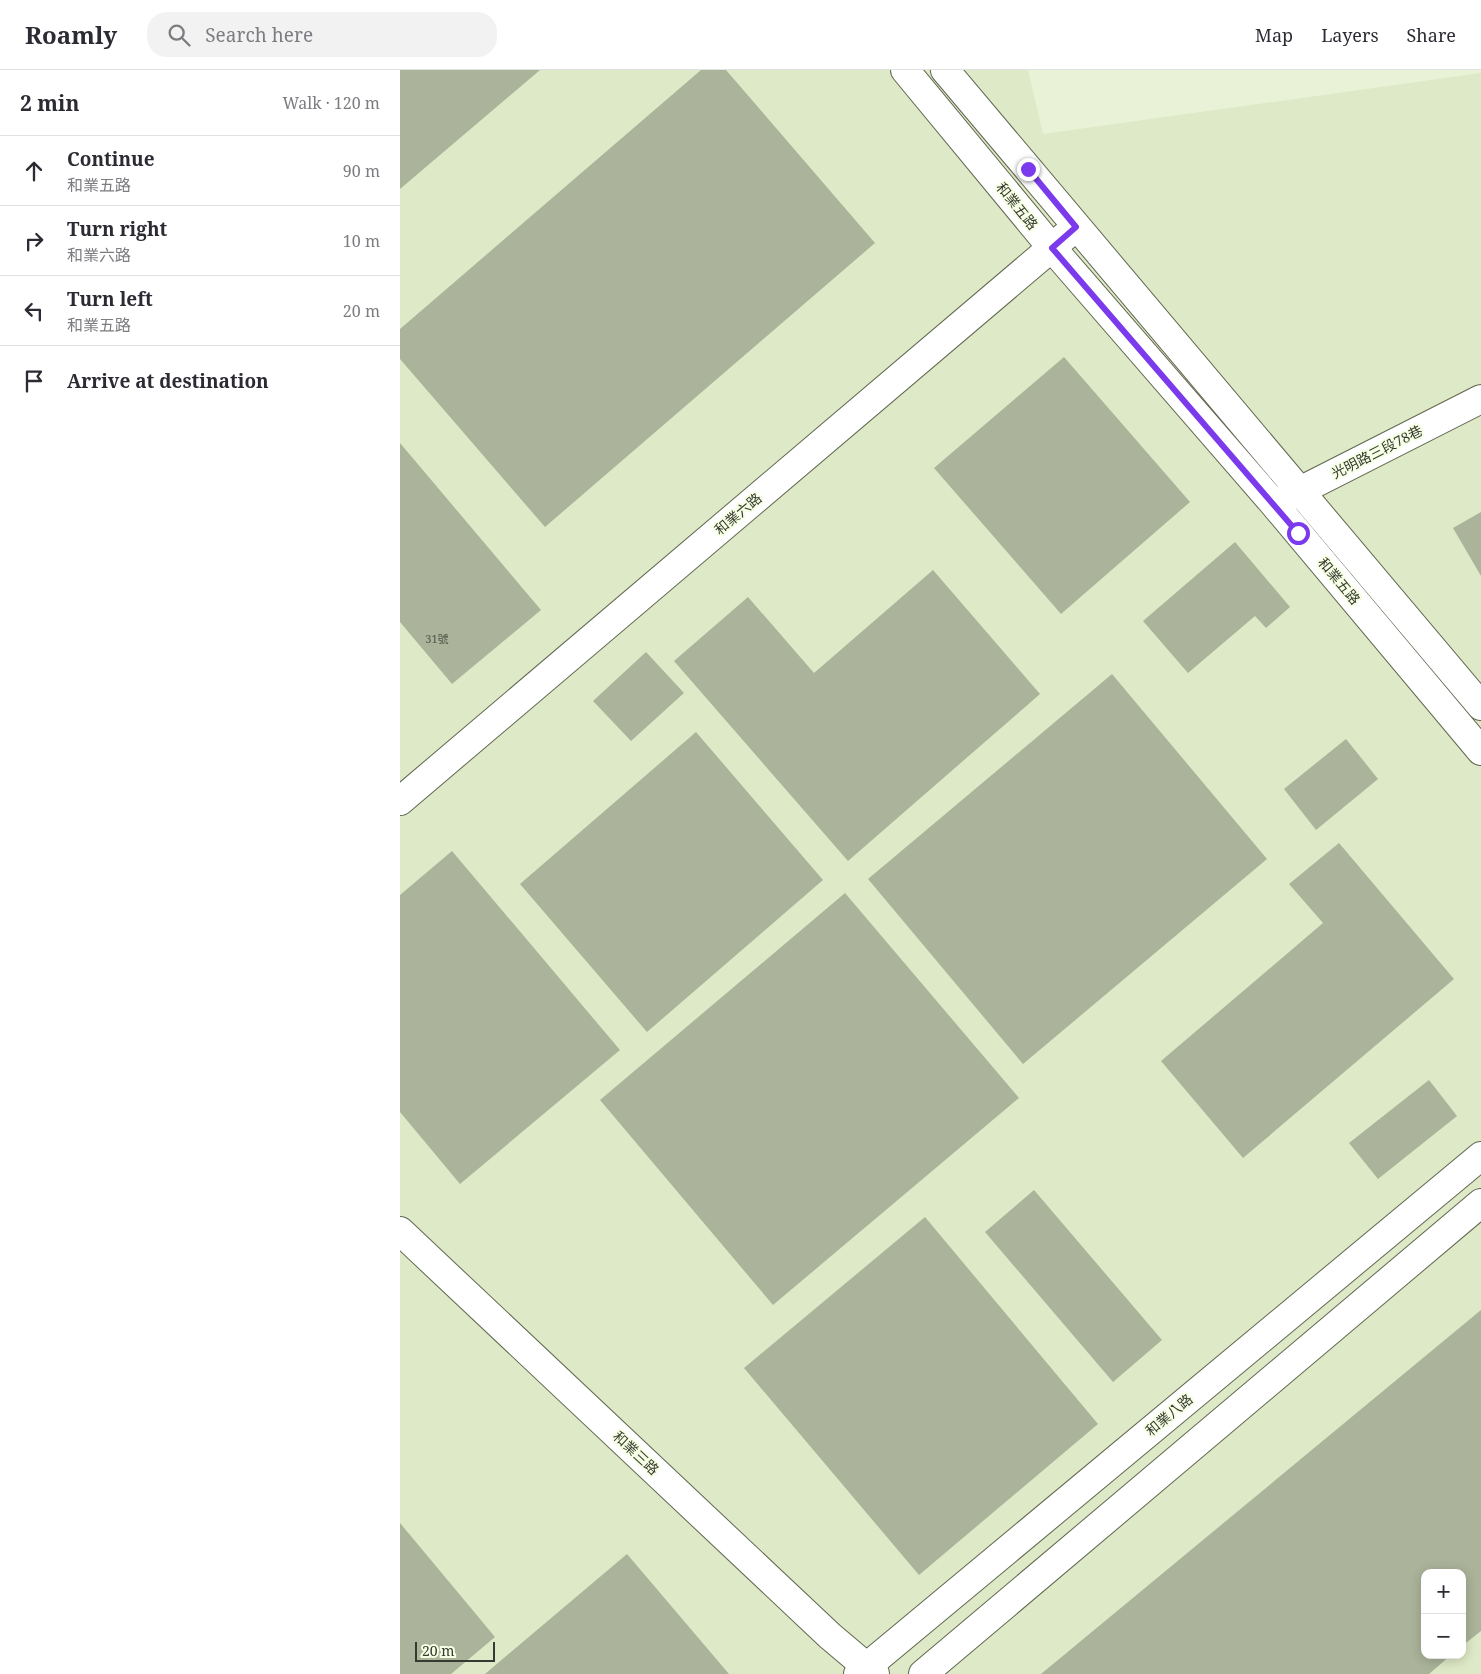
<!DOCTYPE html>
<meta charset="utf-8">
<style>
:root{--surface:#fff;--page:#f2f2f3;--text:#2b2b33;--muted:#7c7c81;--line:#e1e1e2}
body{margin:0;font-family:"Noto Serif","Noto Sans TC",serif;background:var(--page);color:var(--text)}
.controls{position:absolute;right:15px;bottom:15px;display:grid;overflow:hidden;border-radius:10px;box-shadow:0 2px 12px #0003}
.controls button{width:45px;height:45px;display:grid;place-items:center;padding:0;border:0;border-bottom:1px solid var(--line);background:var(--surface);color:var(--text);font:25px sans-serif}
.scale{position:absolute;left:15px;bottom:12px;width:80px;box-sizing:border-box;padding-left:5px;border:2px solid #373a30;border-top:0;font-size:14px;line-height:18px;white-space:nowrap;color:#373a30;-webkit-text-stroke:4px #f6fee4;paint-order:stroke}
.stop{position:absolute;width:15px;height:15px;margin:-11px;border:4px solid #7c3aed;border-radius:50%;background:#fff}
.stop.end{background:#7c3aed;border-color:#fff;box-shadow:0 1px 5px #0008}
.list{margin:0;padding:0;list-style:none}
h2{display:flex;justify-content:space-between;align-items:center;height:65px;margin:0;padding:0 20px;font-size:21px}
h2 small{font-size:16px;font-weight:400;color:var(--muted)}
.list li{display:grid;grid-template-columns:32px 1fr auto;gap:15px;align-items:center;box-sizing:border-box;height:70px;padding:0 20px;border-top:1px solid var(--line)}
.list b{display:block;font-size:19px;white-space:nowrap}
.list p{margin:0;font-size:16px;white-space:nowrap;color:var(--muted)}
.list em{font-size:16px;font-style:normal;color:var(--muted)}
.icon{flex:none;width:28px;height:28px;fill:none;stroke:currentColor;stroke-width:2;stroke-linecap:round;stroke-linejoin:round}
.map{position:relative;flex:none;width:1081px;height:1604px;overflow:hidden}
header{display:flex;align-items:center;gap:30px;box-sizing:border-box;height:70px;padding:0 25px;background:var(--surface);border-bottom:1px solid var(--line)}
header strong{font-size:24px}
nav{display:flex;gap:28px;margin-inline-start:auto;font-size:18px}
.search{width:350px;height:45px;background:var(--page);display:flex;align-items:center;gap:12px;box-sizing:border-box;padding:0 18px;border-radius:20px;color:var(--muted);font-size:19px}
main{display:flex}
aside{flex:1;background:var(--surface)}
.map>svg:first-child{display:block}
.built{fill:#dee9c7;fill-rule:evenodd}
.building{fill:#abb39a}
.lines{fill:none;stroke-linecap:round;stroke-linejoin:round}
.minor-casing{stroke:#606750;stroke-width:30}
.minor{stroke:#fff;stroke-width:28}
.route{stroke:#7c3aed;stroke-width:6}
.labels{text-anchor:middle;stroke-width:4;stroke-linejoin:round;paint-order:stroke}
.number-label{font-size:11px;fill:#54584a}
.street-label{font-size:14px;fill:#373a30;stroke:#f6fee4}
</style>
<header>
<strong>Roamly</strong>
<div class="search"><svg class="icon" aria-label="search" viewBox="0 0 24 24"><circle cx="10" cy="10" r="6"/><path d="M15 15l6 6"/></svg>Search here</div>
<nav><a>Map</a><a>Layers</a><a>Share</a></nav>
</header>
<main>
<aside>
<h2>2 min<small>Walk · 120 m</small></h2>
<ul class="list">
<li><svg class="icon" aria-label="ahead" viewBox="0 0 24 24"><path d="M12 20V5M6 11l6-6 6 6"/></svg><div><b>Continue</b><p>和業五路</p></div><em>90 m</em></li>
<li><svg class="icon" aria-label="right" viewBox="0 0 24 24"><path d="M7 20v-9h11M14 6l5 5-5 5"/></svg><div><b>Turn right</b><p>和業六路</p></div><em>10 m</em></li>
<li><svg class="icon" aria-label="left" viewBox="0 0 24 24"><path d="M17 20v-9H6M10 6l-5 5 5 5"/></svg><div><b>Turn left</b><p>和業五路</p></div><em>20 m</em></li>
<li><svg class="icon" aria-label="arrive" viewBox="0 0 24 24"><path d="M6 21V4h12l-3 4 3 4H6"/></svg><div><b>Arrive at destination</b></div></li>
</ul>
</aside>
<div class="map">
<svg width="1081" height="1604" viewBox="0 0 1081 1604">
<rect width="100%" height="100%" fill="#e9f1d6"/>
<path class="built" d="M0,0H628L643,64L1081,3V1604H0ZM1025,1503H1062V1585H1025Z"/>
<g class="building">
<path d="M0,0H140L0,119Z"/>
<path d="M301,0H326L475,173L145,457L0,289V259Z"/>
<path d="M664,287L790,432L661,544L534,398Z"/>
<path d="M0,373L141,540L52,614L0,552Z"/>
<path d="M1081,442V506L1053,458Z"/>
<path d="M835,472L890,537L866,558L855,546L788,603L743,551Z"/>
<path d="M533,500L640,624L448,791L274,591L348,527L414,603Z"/>
<path d="M246,582L284,623L231,671L193,631Z"/>
<path d="M712,604L867,789L623,994L468,809Z"/>
<path d="M296,662L423,810L247,962L120,814Z"/>
<path d="M946,669L978,709L916,760L884,719Z"/>
<path d="M939,773L1054,909L843,1088L761,991L923,853L889,814Z"/>
<path d="M52,781L220,980L60,1114L0,1042V825Z"/>
<path d="M445,823L619,1028L373,1235L200,1030Z"/>
<path d="M1029,1010L1057,1046L978,1109L949,1073Z"/>
<path d="M634,1120L762,1270L713,1312L585,1162Z"/>
<path d="M525,1147L698,1354L519,1505L344,1298Z"/>
<path d="M1081,1240V1561L1062,1576V1503H1025V1585H1051L1029,1604H641Z"/>
<path d="M0,1453L95,1567L51,1604H0Z"/>
<path d="M227,1484L329,1604H85Z"/>
</g>
<g class="lines">
<g class="minor-casing">
<g id="minor">
<path d="M505,0L652,178L874,434L1081,681"/>
<path d="M545,0L1081,636"/>
<path d="M884,429L1081,329"/>
<path d="M0,731L676,157"/>
<path d="M0,1161L430,1566L475,1604"/>
<path d="M458,1604L1081,1086"/>
<path d="M523,1604L1081,1133"/>
</g>
</g>
<use href="#minor" class="minor"/>
</g>
<g class="lines">
<path class="route" d="M628,99L676,157L652,178L898,463"/>
</g>
<g class="labels">
<g class="number-label">
<text x="37" y="573">31號</text>
</g>
<g class="street-label">
<text transform="translate(617 136) rotate(51)" y="5">和業五路</text>
<text transform="translate(977 382) rotate(-27)" y="5">光明路三段78巷</text>
<text transform="translate(338 444) rotate(-40)" y="5">和業六路</text>
<text transform="translate(939 511) rotate(50)" y="5">和業五路</text>
<text transform="translate(769 1345) rotate(-40)" y="5">和業八路</text>
<text transform="translate(236 1383) rotate(43)" y="5">和業三路</text>
</g>
</g>
</svg>
<div class="controls">
<button>+</button>
<button>−</button>
</div>
<div class="scale">20 m</div>
<div class="stop" style="left:898px;top:463px"></div>
<div class="stop end" style="left:628px;top:99px"></div>
</div>
</main>
